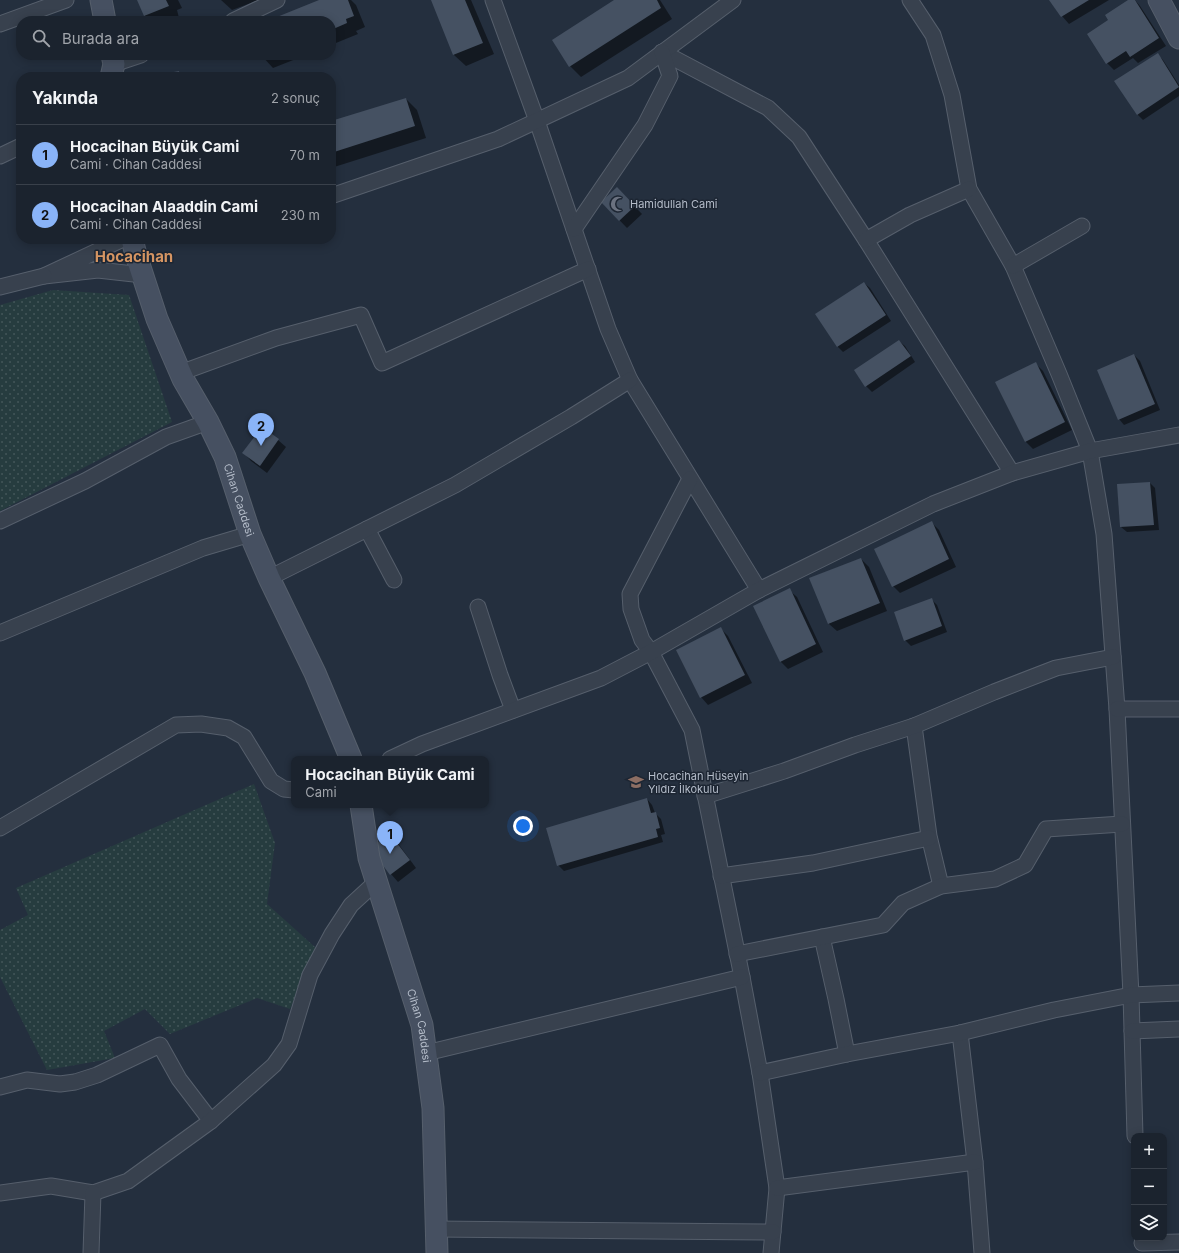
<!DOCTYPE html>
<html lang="tr">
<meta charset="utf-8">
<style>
:root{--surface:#1b232e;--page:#242b36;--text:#f1f3f6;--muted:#a0a4aa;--line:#39404a;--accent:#8ab4f8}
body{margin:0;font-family:Inter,sans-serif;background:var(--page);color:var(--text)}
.controls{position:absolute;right:12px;bottom:12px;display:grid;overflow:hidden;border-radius:8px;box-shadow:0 2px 10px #0003}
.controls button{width:36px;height:36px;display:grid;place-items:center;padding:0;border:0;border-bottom:1px solid var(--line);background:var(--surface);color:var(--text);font:20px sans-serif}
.you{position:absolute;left:523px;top:826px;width:14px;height:14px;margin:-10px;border:3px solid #fff;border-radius:50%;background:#1a73e8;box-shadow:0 0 0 6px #1a73e833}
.badge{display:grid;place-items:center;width:26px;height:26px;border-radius:50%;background:var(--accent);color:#111;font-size:13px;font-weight:700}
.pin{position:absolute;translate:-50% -33px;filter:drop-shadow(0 1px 2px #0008)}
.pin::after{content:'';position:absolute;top:21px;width:14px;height:12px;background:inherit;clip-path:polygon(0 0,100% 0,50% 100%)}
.popup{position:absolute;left:291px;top:756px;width:198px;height:52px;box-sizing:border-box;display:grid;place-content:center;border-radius:8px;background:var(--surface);filter:drop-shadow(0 1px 3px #0005);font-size:13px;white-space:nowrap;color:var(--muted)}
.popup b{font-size:15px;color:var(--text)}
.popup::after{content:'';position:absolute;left:50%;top:100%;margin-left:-8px;border:8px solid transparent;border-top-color:var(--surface)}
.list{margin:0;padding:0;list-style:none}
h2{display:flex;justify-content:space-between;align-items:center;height:52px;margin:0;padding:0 16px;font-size:17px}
h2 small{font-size:13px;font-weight:400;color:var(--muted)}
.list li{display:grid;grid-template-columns:26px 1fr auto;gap:12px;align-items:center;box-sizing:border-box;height:60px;padding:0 16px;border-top:1px solid var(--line)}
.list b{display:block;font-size:15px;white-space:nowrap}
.list p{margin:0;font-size:13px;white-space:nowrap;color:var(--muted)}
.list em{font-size:13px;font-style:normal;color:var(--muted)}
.icon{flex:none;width:22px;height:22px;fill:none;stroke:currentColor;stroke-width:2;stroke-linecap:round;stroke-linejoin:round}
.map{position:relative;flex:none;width:1179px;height:1253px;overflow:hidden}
.search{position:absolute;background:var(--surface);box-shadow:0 2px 10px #0003;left:16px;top:16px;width:320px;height:44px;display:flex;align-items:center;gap:10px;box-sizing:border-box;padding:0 14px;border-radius:16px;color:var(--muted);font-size:15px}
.panel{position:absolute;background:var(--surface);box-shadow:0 2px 10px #0003;left:16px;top:72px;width:320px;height:172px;border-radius:16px}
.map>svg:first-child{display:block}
.grass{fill:url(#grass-dots)}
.shadow{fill:#0007}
.building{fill:#455162}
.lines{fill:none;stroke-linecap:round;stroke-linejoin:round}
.street-casing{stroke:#565f6c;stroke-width:17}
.secondary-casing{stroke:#565f6c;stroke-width:23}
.street{stroke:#38414e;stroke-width:15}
.secondary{stroke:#465061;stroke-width:21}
.labels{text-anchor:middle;stroke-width:3;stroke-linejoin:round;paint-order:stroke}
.poi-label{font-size:11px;fill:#b4bcc9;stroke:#1d2633;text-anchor:start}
.street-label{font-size:11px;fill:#b4bcc9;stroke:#1d2633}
.district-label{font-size:15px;font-weight:bold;fill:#d59563;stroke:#1d2633}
</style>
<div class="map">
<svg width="1179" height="1253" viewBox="0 0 1179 1253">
<defs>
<pattern id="grass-dots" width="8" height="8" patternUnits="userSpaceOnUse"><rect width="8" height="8" fill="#263c3f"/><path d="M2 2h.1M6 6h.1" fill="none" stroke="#435659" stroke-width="1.8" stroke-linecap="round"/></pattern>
</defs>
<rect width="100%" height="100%" fill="#242f3e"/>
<g class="grass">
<path d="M53,290L129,295L172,422L0,511V305Z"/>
<path d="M254,784L275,843L267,904L316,948L290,1009L257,998L170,1034L145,1009L104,1031L115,1058L47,1070L0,977V930L28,915L16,888Z"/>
</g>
<g class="shadow">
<path d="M138,0H178L182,8L177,10L179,18L171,21H150L145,16Z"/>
<path d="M221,0H259L232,10Z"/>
<path d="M322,0H351L356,5L365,27L356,31L358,34L331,45V21H269Z"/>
<path d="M432,0H471L494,54L466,66L454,55Z"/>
<path d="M616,0H660L672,19L581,77L570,66Z"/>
<path d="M1051,0H1109L1069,24L1062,16Z"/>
<path d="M1130,0H1135L1140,6L1166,46L1138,63L1133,58L1114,70L1107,63L1109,21Z"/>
<path d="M1157,54L1163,60L1179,85V96L1143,120L1137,114Z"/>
<path d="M261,55H306L273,68Z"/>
<path d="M178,72L184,77H156Z"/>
<path d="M406,99L417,110L426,138L331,168V123Z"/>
<path d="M617,188L642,214L627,228L602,202Z"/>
<path d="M864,283L870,288L891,321L843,352L838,347L816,314Z"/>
<path d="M899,341L905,346L915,362L872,392L866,386Z"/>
<path d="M1134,355L1140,361L1160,410L1124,425L1119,419Z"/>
<path d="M1036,364L1043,371L1072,430L1033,449L1025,441Z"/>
<path d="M278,440L286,447L267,473L251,461L244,453Z"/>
<path d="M1150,483L1155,488L1159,530L1127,532L1121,527Z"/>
<path d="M931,522L939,530L956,567L900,593L893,586Z"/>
<path d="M861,559L869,567L887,611L837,631L829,624L811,578Z"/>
<path d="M789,590L797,597L823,652L788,669L780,661Z"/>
<path d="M931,599L937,605L947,632L911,646L905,640Z"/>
<path d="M721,629L728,636L752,683L708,705L701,697Z"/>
<path d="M647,799L652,805L655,813L661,819L665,834L661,835L663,842L564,871L558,865Z"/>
<path d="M390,835L397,842L416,868L398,882L391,874Z"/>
</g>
<g class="building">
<path d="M137,0H166L169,6L144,16Z"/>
<path d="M319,0H348L354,16L346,19L347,23L331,30V21H267Z"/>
<path d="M431,0H465L483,43L453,55Z"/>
<path d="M614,0H657L661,8L569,67L552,40Z"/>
<path d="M1049,0H1089L1061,17Z"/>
<path d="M1128,0H1135L1159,38L1130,57L1126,51L1106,64L1087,34L1108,20L1105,15Z"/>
<path d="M1158,53L1179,87L1137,115L1114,81Z"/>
<path d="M179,71L180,77H153V76Z"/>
<path d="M406,98L415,126L331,153V121Z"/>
<path d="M617,187L635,206L619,221L601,202Z"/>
<path d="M864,282L886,315L837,347L815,314Z"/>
<path d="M899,340L911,356L865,387L854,370Z"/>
<path d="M1134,354L1155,404L1118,420L1097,370Z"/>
<path d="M1036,362L1065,422L1025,442L995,382Z"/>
<path d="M262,427L279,439L260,466L242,453Z"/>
<path d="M1150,482L1154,525L1120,527L1117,484Z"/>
<path d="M932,521L949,559L892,587L874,549Z"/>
<path d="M861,558L880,603L828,624L809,578Z"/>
<path d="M790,588L816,644L780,662L753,606Z"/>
<path d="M932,598L942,626L904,641L894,612Z"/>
<path d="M721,627L745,675L700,698L676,650Z"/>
<path d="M647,798L651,813L656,812L660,828L656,829L658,837L557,866L546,828Z"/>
<path d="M390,834L410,860L390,875L370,848Z"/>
</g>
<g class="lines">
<g class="street-casing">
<g id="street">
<path d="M493,0L537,121L608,329L630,380L759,590"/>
<path d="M910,0L933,35L952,95L969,189L1013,266L1059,374L1090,451L1104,534L1117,709L1131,995L1135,1136"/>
<path d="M233,21L277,0"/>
<path d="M0,24L66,0"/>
<path d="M662,52L768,108L799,137L866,240L1012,473"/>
<path d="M114,64L141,55"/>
<path d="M0,156L21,146"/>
<path d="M331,196L498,139L628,78L733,0"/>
<path d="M574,229L645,125L670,76L662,52"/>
<path d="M123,239L44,276L98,270L143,275"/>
<path d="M866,240L910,215L969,189"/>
<path d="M1013,266L1082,226"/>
<path d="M0,287L44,276"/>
<path d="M180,373L276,338L361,315L382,363L588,269"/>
<path d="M690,479L630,594L631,609L642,640L651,652L692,730L742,977L760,1073L777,1188L771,1253"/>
<path d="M0,521L85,481L166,437L208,422"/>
<path d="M367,529L394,580"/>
<path d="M269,578L455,485L571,417L630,380"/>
<path d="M478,607L500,675L513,710"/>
<path d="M0,633L203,548L250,534"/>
<path d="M1117,709H1179"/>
<path d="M914,726L929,836L941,886"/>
<path d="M390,759L422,744L601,678L651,652L759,590L933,504L1012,473L1090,451L1179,435"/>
<path d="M705,796L784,771L855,745L914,726L994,692L1056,668L1113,657"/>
<path d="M0,828L176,725L201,724L228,728L244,737L271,781L284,789L294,790"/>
<path d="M721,876L813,863L929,838"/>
<path d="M822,937L836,999L847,1054"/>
<path d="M737,954L883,925L903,903L941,886L995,879L1025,865L1046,829L1122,824"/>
<path d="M1132,1031L1179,1029"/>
<path d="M960,1033L975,1162L982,1253"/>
<path d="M426,1053L742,977"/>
<path d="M760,1073L847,1054L960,1033L1054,1010L1131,995L1179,993"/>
<path d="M0,1087L27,1080L60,1084L75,1082L97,1075L160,1045L179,1079L211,1121"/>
<path d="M777,1188L975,1162"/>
<path d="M0,1193L51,1186L93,1193L128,1181L211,1121L274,1065L289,1044L310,975L332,934L351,905L376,882"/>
<path d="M436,1229L773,1232"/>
<path d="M1142,1243L1179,1242"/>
<path d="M91,1253L93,1193"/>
</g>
</g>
<g class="secondary-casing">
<g id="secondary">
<path d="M101,0L105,21"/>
<path d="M1159,0L1179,38"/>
<path d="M111,77L114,64L112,55"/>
<path id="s1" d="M132,239L136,255L157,319L183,379L208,422L225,457L250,534L269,578L315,673L351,759"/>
<path id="s2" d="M361,805L369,858L422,1025L433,1108L437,1253"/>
</g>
</g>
<use href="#street" class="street"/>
<use href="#secondary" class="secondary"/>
</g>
<defs>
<g id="mosque-bare" transform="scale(1.2)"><path d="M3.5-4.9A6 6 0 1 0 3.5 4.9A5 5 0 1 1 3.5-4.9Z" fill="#6b7280" stroke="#1d2633" stroke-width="2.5" paint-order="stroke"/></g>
<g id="school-bare" transform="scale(1.2)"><path d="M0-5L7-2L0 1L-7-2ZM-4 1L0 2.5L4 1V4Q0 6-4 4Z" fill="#8d6e63" stroke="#1d2633" stroke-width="2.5" paint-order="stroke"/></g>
</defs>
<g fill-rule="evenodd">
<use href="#mosque-bare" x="618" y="204"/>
<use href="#school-bare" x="636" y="782"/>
</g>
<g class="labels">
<g class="poi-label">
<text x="630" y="208">Hamidullah Cami</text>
<text x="648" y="780">Hocacihan Hüseyin<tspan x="648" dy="13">Yıldız İlkokulu</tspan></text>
</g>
<g class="street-label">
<text dy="4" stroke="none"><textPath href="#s1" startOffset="283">Cihan Caddesi</textPath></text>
<text dy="4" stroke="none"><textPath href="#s2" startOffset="229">Cihan Caddesi</textPath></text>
</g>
<g class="district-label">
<text x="134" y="262">Hocacihan</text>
</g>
</g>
</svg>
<div class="controls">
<button>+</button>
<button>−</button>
<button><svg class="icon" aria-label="layers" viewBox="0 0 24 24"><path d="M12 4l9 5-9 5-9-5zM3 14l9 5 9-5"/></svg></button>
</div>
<div class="you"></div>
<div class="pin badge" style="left:390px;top:854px">1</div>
<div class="popup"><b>Hocacihan Büyük Cami</b>Cami</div>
<div class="pin badge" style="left:261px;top:446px">2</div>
<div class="search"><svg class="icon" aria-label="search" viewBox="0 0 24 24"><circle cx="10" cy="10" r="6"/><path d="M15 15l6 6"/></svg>Burada ara</div>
<section class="panel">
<h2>Yakında<small>2 sonuç</small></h2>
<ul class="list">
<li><span class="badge">1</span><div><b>Hocacihan Büyük Cami</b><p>Cami · Cihan Caddesi</p></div><em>70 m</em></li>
<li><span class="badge">2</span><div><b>Hocacihan Alaaddin Cami</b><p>Cami · Cihan Caddesi</p></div><em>230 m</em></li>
</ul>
</section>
</div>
